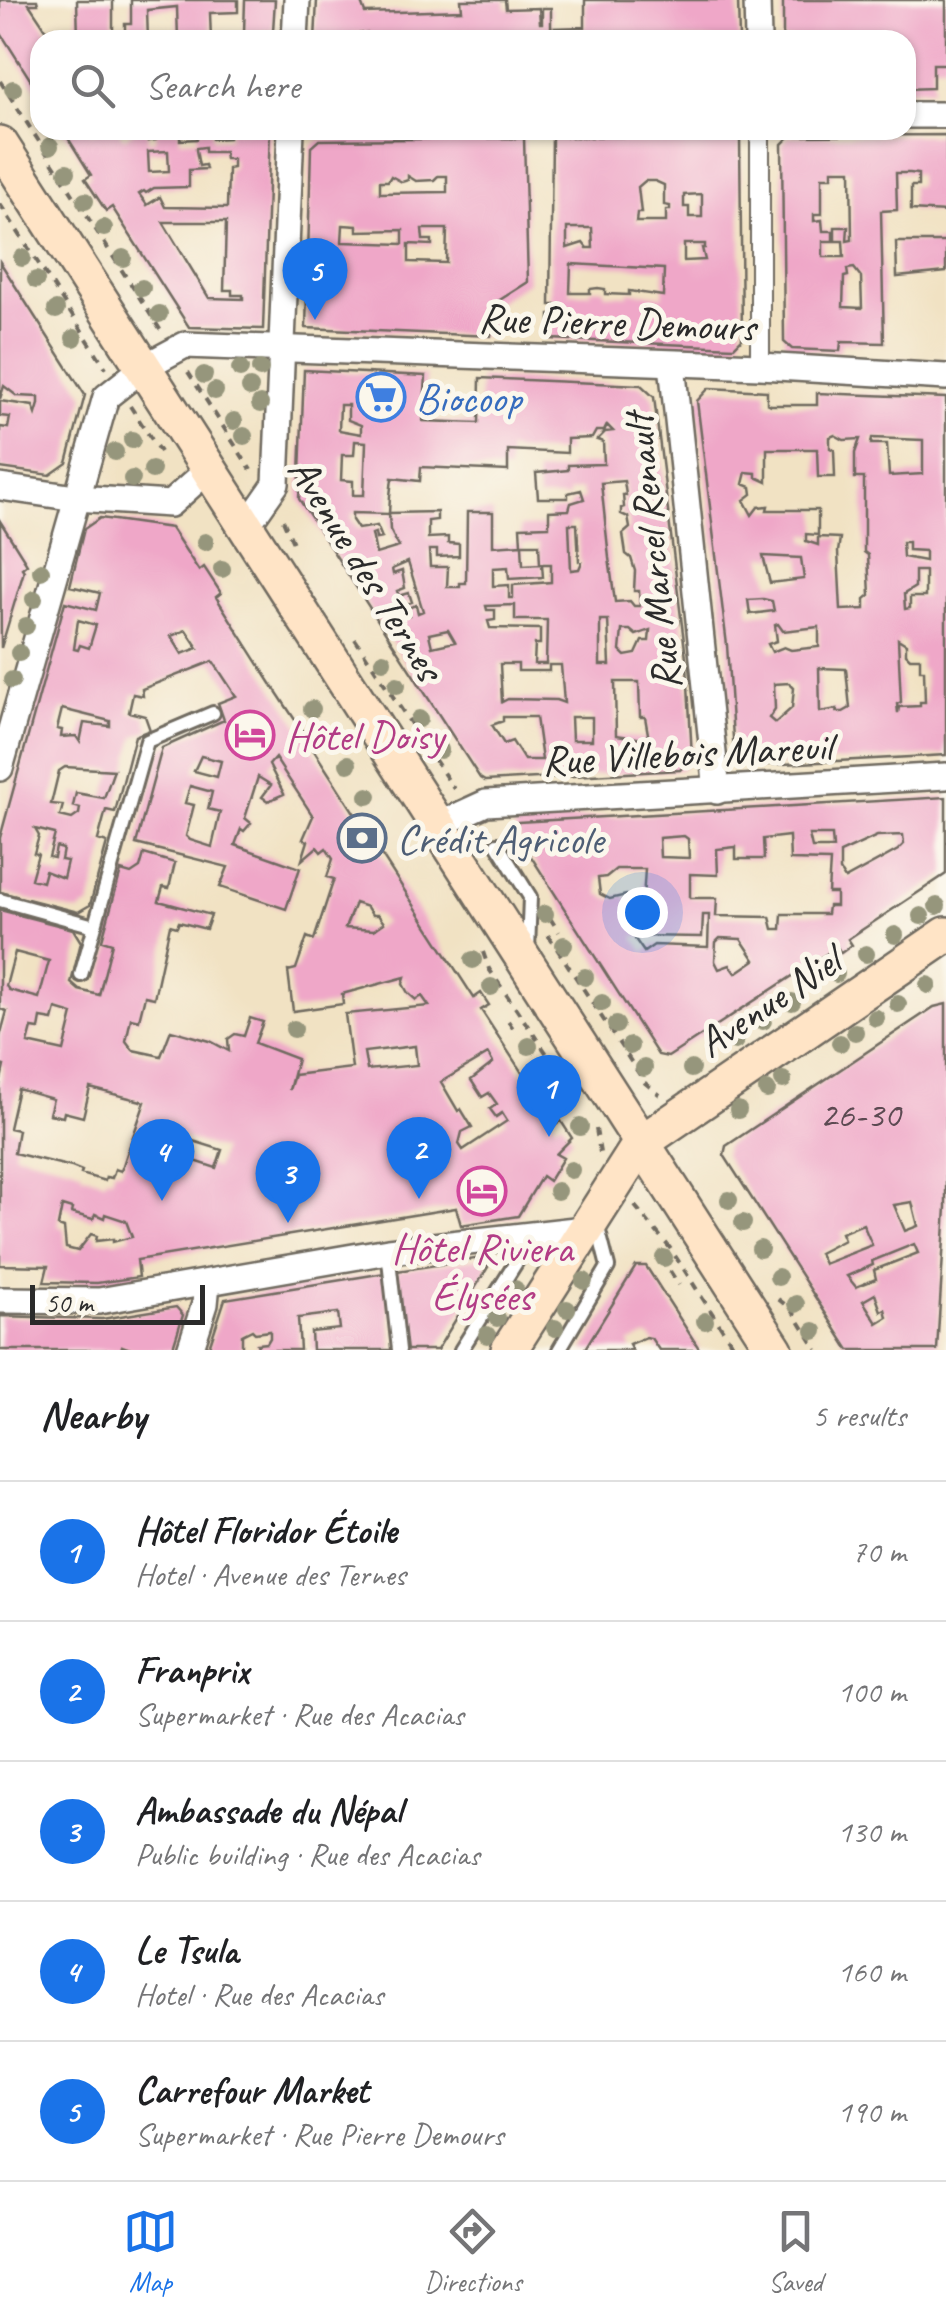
<!DOCTYPE html>
<meta charset="utf-8">
<style>
:root{--surface:#fff;--page:#f2f2f2;--text:#202124;--muted:#757577;--line:#e0e0e0;--accent:#1a73e8}
body{margin:0;font-family:Caveat,sans-serif;background:var(--page);color:var(--text)}
.scale{position:absolute;left:30px;bottom:25px;width:175px;box-sizing:border-box;padding-left:10px;border:5px solid #2b2b2b;border-top:0;font-size:28px;line-height:35px;white-space:nowrap;color:#2b2b2b;-webkit-text-stroke:8px #fbf7ec;paint-order:stroke}
.you{position:absolute;left:642px;top:912px;width:35px;height:35px;margin:-25px;border:8px solid #fff;border-radius:50%;background:#1a73e8;box-shadow:0 0 0 15px #1a73e833}
.badge{display:grid;place-items:center;width:65px;height:65px;border-radius:50%;background:var(--accent);color:#fff;font-size:32px;font-weight:700}
.pin{position:absolute;translate:-50% -82px;filter:drop-shadow(0 2px 5px #0008)}
.pin::after{content:'';position:absolute;top:52px;width:35px;height:30px;background:inherit;clip-path:polygon(0 0,100% 0,50% 100%)}
.list{margin:0;padding:0;list-style:none}
h2{display:flex;justify-content:space-between;align-items:center;height:130px;margin:0;padding:0 40px;font-size:42px}
h2 small{font-size:32px;font-weight:400;color:var(--muted)}
.list li{display:grid;grid-template-columns:65px 1fr auto;gap:30px;align-items:center;box-sizing:border-box;height:140px;padding:0 40px;border-top:2px solid var(--line)}
.list b{display:block;font-size:38px;white-space:nowrap}
.list p{margin:0;font-size:32px;white-space:nowrap;color:var(--muted)}
.list em{font-size:32px;font-style:normal;color:var(--muted)}
.icon{flex:none;width:55px;height:55px;fill:none;stroke:currentColor;stroke-width:2;stroke-linecap:round;stroke-linejoin:round}
.map{position:relative;flex:none;width:946px;height:1350px;overflow:hidden}
.search{position:absolute;background:var(--surface);box-shadow:0 2px 8px #0004;left:30px;right:30px;top:30px;height:110px;display:flex;align-items:center;gap:25px;box-sizing:border-box;padding:0 35px;border-radius:30px;color:var(--muted);font-size:38px}
.sheet{height:830px;background:var(--surface)}
nav{display:flex;justify-content:space-around;align-items:center;box-sizing:border-box;height:140px;border-top:2px solid var(--line);background:var(--surface);font-size:28px;color:var(--muted)}
nav a{display:grid;justify-items:center;gap:5px}
nav .on{color:var(--accent)}
.map>svg:first-child{display:block}
.building{fill:#efa7c8;fill-rule:evenodd}
.lines{fill:none;stroke-linecap:round;stroke-linejoin:round}
.service-casing{stroke:#706b60;stroke-width:18}
.pedestrian-casing{stroke:#706b60;stroke-width:22}
.minor-casing{stroke:#706b60;stroke-width:30}
.secondary-casing{stroke:#706b60;stroke-width:40}
.path{stroke:#706b60;stroke-width:4;stroke-dasharray:8 8;stroke-linecap:butt}
.service{stroke:#fff;stroke-width:12}
.pedestrian{stroke:#fff;stroke-width:18}
.minor{stroke:#fff;stroke-width:25}
.secondary{stroke:#ffe4c6;stroke-width:35}
.tree{fill:#96967c}
.labels{text-anchor:middle;stroke-width:10;stroke-linejoin:round;paint-order:stroke}
.number-label{font-size:38px;fill:#5c4a52}
.street-label{font-size:42px;fill:#2b2b2b;stroke:#fbf7ec}
.shop-label{font-size:42px;fill:#366cbe;stroke:#fbf7ec;text-anchor:start}
.hotel-label{font-size:42px;fill:#b23c85;stroke:#fbf7ec;text-anchor:start}
.service-label{font-size:42px;fill:#4e5e75;stroke:#fbf7ec;text-anchor:start}
</style>
<div class="map">
<svg width="946" height="1350" viewBox="0 0 946 1350">
<rect width="100%" height="100%" fill="#fbf7ec"/>
<filter id="ink" filterUnits="userSpaceOnUse"><feTurbulence type="fractalNoise" baseFrequency=".01" numOctaves="2"/><feDisplacementMap in="SourceGraphic" scale="20" xChannelSelector="R" yChannelSelector="G"/><feConvolveMatrix kernelMatrix="1 2 1 2 8 2 1 2 1" color-interpolation-filters="sRGB"/></filter>
<filter id="wash" filterUnits="userSpaceOnUse"><feTurbulence type="fractalNoise" baseFrequency=".0048" numOctaves="4" result="noise"/><feDisplacementMap in="SourceGraphic" scale="40" xChannelSelector="R" yChannelSelector="G"/><feGaussianBlur stdDeviation="2.25" result="paint"/><feColorMatrix in="noise" values="0 0 0 0 0 0 0 0 0 0 0 0 0 0 0 0 0 1.4 0 .05"/><feComposite in="paint" operator="in"/></filter>
<g filter="url(#wash)">
<rect width="100%" height="100%" fill="#f1e2c3"/>
<g id="blocks">
<g class="building">
<path d="M0,0H37L38,4H29L53,40H40V95L0,32Z"/>
<path d="M77,0H113V35H125V24H131V0H238V12L210,13L211,40H178L177,7L147,10L148,40H78Z"/>
<path d="M245,0H275L273,31L244,32Z"/>
<path d="M317,0H360L365,13L462,10L461,0H505L506,9L539,8L540,23H542V8H551V28L585,27V0H738L739,40H367V33L351,34V40H315Z"/>
<path d="M783,0H946V64H933V88L906,89V40H783Z"/>
<path d="M63,130H90L93,134L96,130H118L123,138L136,130H148V141L156,140V130H180V140L197,139V130H212V139L229,138V130H270L263,329L189,327L112,207L106,211L85,179L91,175ZM205,147V152H224L225,159H233V168L228,169L227,208L165,207L160,197L147,205L139,194L144,191L146,193L154,188L189,187V170L206,169L205,165L199,166L196,150V148ZM168,151L169,171L149,172L148,152ZM163,222H226L224,290H232V295H243V299L209,298Z"/>
<path d="M946,135V212L911,210V186H918V174L910,173H896L897,210L881,211L884,343L841,342L840,351L792,349L784,342L782,144L790,136ZM832,170H851L852,240L847,241L848,227H835V241H843L844,257H823V241H833V231H823L822,220L814,221V214H822V177H832ZM854,268L861,277L862,308L843,307L844,277L848,276L847,269Z"/>
<path d="M552,137H740L742,339L734,347L550,339V315H560V305H550ZM645,181H655L664,185V205L670,206V210H666V222H636L637,213H641L638,187ZM702,194V217H689V207H684V195ZM567,228H592L593,248H587L583,243L567,248ZM684,244H705V248H702L705,260L684,261ZM571,264L664,269L663,296L629,291V295L605,294V289L598,288L590,289V293H570Z"/>
<path d="M524,138L528,282L495,303L491,336L306,328L311,147L319,140ZM391,176L402,182L408,180V176L416,181L434,180L438,176H447V192L380,193V181H388ZM343,225L357,226V231L403,230V244L342,242ZM422,229H447L446,263L409,262V244L432,245V240H423Z"/>
<path d="M896,242H946V272L897,277Z"/>
<path d="M0,262L85,395L67,463L50,475L0,468V427L8,428L10,417L0,416V401L33,406L36,414L39,404V397L17,396L4,386L0,399Z"/>
<path d="M304,370L426,376L423,421L479,423L480,378L641,385L654,397L687,666L692,757L680,770L485,781L480,778L299,499ZM340,405H348V420L361,425V434L339,430ZM607,425L613,431L605,432L597,440L603,442L604,464L568,465V470L536,473L538,498H568V493L581,490L584,499L571,503L569,510L549,511V526L520,527L521,544L493,546V512H467L466,583H460V587H447L448,567H430L429,550H437V557L459,556V544L448,543V537L428,538V521L437,520V512L389,513L390,530L399,547L376,554L372,534L375,533L376,539L382,538L377,526L358,529L352,520V513L389,514L390,496L392,478L420,481L421,467L508,471V450L567,453V439L592,438L596,431H604ZM355,441L366,442L364,495H353V481L341,480L342,455H354ZM624,481L626,495H623L624,507L621,508V514L628,517L630,528L623,534L626,554L631,558L635,571L634,591H639L640,606H634L630,601L615,602L609,558L601,483ZM569,524H577L579,561L582,562L579,569L571,570ZM522,544H539L540,564L523,565ZM408,562L423,611L418,613L416,605L407,608L409,615L405,616L402,605L412,602L409,593L399,596L397,591L405,588L402,571L393,574L392,569ZM542,564H551V582L513,585V598H509V585L493,586V568L508,567L509,579L543,577ZM515,605V620H547L546,664H534L535,644H540V629L490,628L488,621L495,620V610H487L486,606ZM600,620H608L610,665H600ZM448,630L455,642L432,647L429,634ZM622,630H630L636,635L650,630L649,641H642L636,654L625,656L620,651ZM500,664H518V671H549V665H561L564,703L556,700L508,699L502,702ZM615,682H639L640,717H645L648,734L644,739L616,735ZM503,717H536L542,760H524L512,741L504,744L492,725L503,721ZM571,717H592V740H572Z"/>
<path d="M709,388L767,391V403L771,405H817V393L946,398V755L747,766L734,754L727,645L697,401ZM835,435L844,440L860,439L855,453V478H864V552L868,555L870,595L865,599V609L841,610L838,552L840,538L818,537V545L806,541V534L818,535V510H767L768,506L758,507L752,515L744,500L752,494L751,487L743,484L746,472L756,473V477L767,482V449H817L818,477H835L834,450L830,448V437ZM872,438L923,440V474L889,476L887,444H871ZM902,542H908V550L925,551V561L903,557ZM763,556L801,558L804,579L770,583ZM915,571H925V597H910V608L905,609L904,594L915,587ZM763,599L772,601L774,611L750,614L748,600ZM778,624L783,631L819,627V647L791,650L784,647L772,652L768,644L777,641L775,625ZM898,639L906,644V654L910,658H920V670H924L925,702H920V706L899,707L898,713L897,704L901,702ZM819,668L846,669L850,708L843,712H837V709L820,712ZM789,683L794,688L792,708L775,723L769,718L775,709L774,684Z"/>
<path d="M100,518L171,528L199,571L204,567L221,593L216,597L270,682L303,732L308,729L317,742L311,746L474,998L481,993L489,1005L481,1010L556,1125L561,1121L572,1138L556,1154L563,1158L549,1181L542,1176L518,1216L461,1225L456,1208L137,1260L139,1277L97,1283L44,1282L48,1266L0,1265V1085L4,1066L0,1065V1037L7,1011L0,1009V910L73,929L81,942L71,983L79,990L99,995L112,943L102,940L121,871L131,874L140,868L144,854L175,863L169,888L163,887L159,901L211,915L206,929L179,922L177,927L170,925L154,998L145,996L139,1020L131,1018L126,1041L133,1050L161,1056L171,1030L210,1041L229,1051L228,1039L235,1034L244,1036L250,1018L263,1022L255,1043L297,1059L289,1090L294,1075L352,1068L345,1014L429,1006L422,996L416,1000L408,993L403,984L405,977L342,994L343,1004L293,1011L288,971L296,969L307,937L314,940L334,879L327,877L333,859L326,848L321,852L317,847L302,860L308,841L303,839L313,816L275,758L269,765L284,794L268,801L262,797L271,785L258,777L245,818L251,823L244,831L241,829L235,845L300,868L286,909L220,887L228,867L136,844L162,748L224,720L218,703L236,696L213,661L142,689L143,696L133,694L129,712L145,716L150,730L135,736L115,812L106,810L98,840L107,843L90,905L78,912L0,892V838L65,602L96,610L100,593L70,586L84,529ZM78,620L96,625L89,648L80,645L78,650L74,649ZM186,630L198,648L182,654L171,636ZM62,709L110,721V726L84,723L80,742L76,736L61,737L62,730L57,729ZM201,756L221,761L217,777L194,771ZM65,767L114,770L104,798L76,793L73,806L80,808L79,814L72,819L60,816L63,805L51,804L59,771ZM190,786L212,792L208,809L220,812L212,847L190,840L186,836L194,805L185,803ZM35,829L55,834L49,857L54,858L56,847L63,849L61,860L67,861L63,878L45,871L42,882L31,879L38,854L34,853L39,836ZM355,903L367,907L372,915H378L384,923L374,930L345,928ZM15,952L49,961L39,998L9,990L6,986ZM56,1009L73,1014L64,1051L28,1043L32,1028L39,1029L41,1018L53,1020ZM415,1046L417,1065L367,1070L364,1052ZM488,1054L493,1063L471,1080L482,1097L489,1093L497,1104L490,1109L496,1117L502,1113L507,1121L463,1150L459,1144L462,1132L472,1127L461,1109L458,1111L441,1082ZM90,1088L145,1102L121,1171L115,1169L112,1178L106,1177L105,1181L81,1174L82,1171L72,1167L14,1153L18,1130L9,1128L18,1089L53,1099L49,1114L63,1117L64,1112L83,1117ZM158,1130L222,1150L216,1168L146,1145ZM62,1206L72,1209L71,1213L93,1219L95,1214L104,1218L105,1214L126,1221L132,1237L113,1242V1239L96,1241L97,1236L91,1234L78,1251L66,1248L64,1228L58,1226Z"/>
<path d="M0,521L27,564L22,568L24,571L1,648Z"/>
<path d="M946,797V874L848,939L852,945L841,953L837,947L668,1057L658,1055L514,830L518,822ZM809,835H832L833,848H812ZM903,835L904,844L898,850L845,879L840,871V853L877,836ZM684,836L688,839L689,858L660,857L659,838ZM789,836L790,860L830,861L828,893H836V906H828L827,914H782L781,929H773L770,917L716,916L717,898H690V874L718,875L717,849L736,847V859H764L763,839ZM616,869H645L643,900H626V895L610,899L600,894L598,878L606,877ZM703,915H709L708,947L654,945L644,952L635,939V936L702,937ZM720,938L741,939L755,960L736,973L730,965L719,969L715,961L716,942Z"/>
<path d="M946,1004V1207L937,1350H849L724,1155L726,1146L934,1007ZM912,1202L918,1226L905,1231L894,1205ZM863,1224L872,1245L824,1264L819,1253L844,1240L841,1233ZM914,1244L918,1253L874,1270L876,1279L856,1287L847,1276L873,1265L872,1261ZM875,1294L881,1311L885,1309L887,1317L877,1323L863,1301Z"/>
<path d="M481,1258L488,1267L437,1350H405L397,1271Z"/>
<path d="M636,1266H646L700,1350H659L651,1338L646,1337L629,1344L632,1350H584Z"/>
<path d="M385,1273L393,1350H312L311,1332L340,1329L338,1313L298,1318L300,1350H259L257,1344L267,1343L270,1338V1331L255,1333L252,1330L242,1335V1350H208L225,1299Z"/>
<path d="M176,1307L183,1315L172,1350H133L122,1346L121,1350H0V1316L102,1319Z"/>
</g>
</g>
</g>
<g filter="url(#ink)">
<use href="#blocks" fill-opacity="0" stroke="#706b60" stroke-width="2.5"/>
<g class="lines">
<g class="service-casing">
<g id="service">
<path d="M497,844L530,897L528,950"/>
<path d="M0,900L94,926"/>
<path d="M81,975L147,741L213,713"/>
<path d="M388,1251L399,1350"/>
<path d="M461,1350L532,1237"/>
<path d="M559,1350L608,1267L597,1224"/>
</g>
</g>
<g class="pedestrian-casing">
<path id="pedestrian" d="M760,130V366"/>
</g>
<g class="minor-casing">
<g id="minor">
<path d="M757,0L758,40"/>
<path d="M295,40L297,0"/>
<path d="M906,115H946"/>
<path d="M672,364L717,791"/>
<path d="M0,487L76,498L170,504L209,469"/>
<path d="M246,527L276,484L291,130"/>
<path d="M0,768L106,397L144,367L185,345L760,366L946,377"/>
<path d="M438,825L486,803L946,776"/>
<path d="M0,1300L99,1301L388,1251L584,1229"/>
<path d="M190,1350L205,1304L207,1283"/>
</g>
</g>
<g class="secondary-casing">
<g id="secondary">
<path d="M0,144L775,1350"/>
<path d="M509,1350L641,1143L946,935"/>
</g>
</g>
<g class="path">
<path d="M0,81L161,331"/>
<path d="M0,204L106,368"/>
<path d="M188,372L251,470"/>
<path d="M130,406L160,452"/>
<path d="M283,520L293,543"/>
<path d="M355,639L454,789"/>
<path d="M322,730L329,741"/>
<path d="M550,918L559,932"/>
<path d="M548,935L645,1083L660,1095"/>
<path d="M483,952L489,969L547,1054"/>
<path d="M508,1021L517,1034"/>
<path d="M596,1129L600,1153"/>
<path d="M635,1206L670,1248L736,1350"/>
<path d="M670,1271L679,1285"/>
<path d="M778,1299L792,1310L817,1350"/>
</g>
<use href="#service" class="service"/>
<use href="#pedestrian" class="pedestrian"/>
<use href="#minor" class="minor"/>
<use href="#secondary" class="secondary"/>
</g>
<g class="tree">
<circle cx="13" cy="89" r="9"/>
<circle cx="50" cy="146" r="9"/>
<circle cx="67" cy="172" r="9"/>
<circle cx="85" cy="201" r="9"/>
<circle cx="104" cy="228" r="9"/>
<circle cx="22" cy="258" r="9"/>
<circle cx="123" cy="258" r="9"/>
<circle cx="36" cy="280" r="9"/>
<circle cx="142" cy="288" r="9"/>
<circle cx="56" cy="310" r="9"/>
<circle cx="159" cy="314" r="9"/>
<circle cx="74" cy="338" r="9"/>
<circle cx="240" cy="369" r="9"/>
<circle cx="260" cy="369" r="9"/>
<circle cx="204" cy="375" r="9"/>
<circle cx="250" cy="388" r="9"/>
<circle cx="215" cy="391" r="9"/>
<circle cx="260" cy="404" r="9"/>
<circle cx="234" cy="421" r="9"/>
<circle cx="244" cy="436" r="9"/>
<circle cx="132" cy="440" r="9"/>
<circle cx="115" cy="452" r="9"/>
<circle cx="152" cy="470" r="9"/>
<circle cx="132" cy="479" r="9"/>
<circle cx="205" cy="542" r="9"/>
<circle cx="222" cy="569" r="9"/>
<circle cx="41" cy="571" r="9"/>
<circle cx="34" cy="599" r="9"/>
<circle cx="26" cy="626" r="9"/>
<circle cx="19" cy="653" r="9"/>
<circle cx="383" cy="661" r="9"/>
<circle cx="12" cy="680" r="9"/>
<circle cx="397" cy="685" r="9"/>
<circle cx="312" cy="709" r="9"/>
<circle cx="419" cy="719" r="9"/>
<circle cx="440" cy="750" r="9"/>
<circle cx="348" cy="764" r="9"/>
<circle cx="368" cy="796" r="9"/>
<circle cx="937" cy="906" r="9"/>
<circle cx="545" cy="914" r="9"/>
<circle cx="921" cy="916" r="9"/>
<circle cx="895" cy="935" r="9"/>
<circle cx="564" cy="945" r="9"/>
<circle cx="866" cy="954" r="9"/>
<circle cx="473" cy="960" r="9"/>
<circle cx="836" cy="974" r="9"/>
<circle cx="585" cy="977" r="9"/>
<circle cx="928" cy="985" r="9"/>
<circle cx="491" cy="987" r="9"/>
<circle cx="792" cy="1002" r="9"/>
<circle cx="602" cy="1003" r="9"/>
<circle cx="898" cy="1004" r="9"/>
<circle cx="876" cy="1018" r="9"/>
<circle cx="763" cy="1021" r="9"/>
<circle cx="616" cy="1025" r="9"/>
<circle cx="294" cy="1029" r="9"/>
<circle cx="855" cy="1032" r="9"/>
<circle cx="735" cy="1041" r="9"/>
<circle cx="840" cy="1043" r="9"/>
<circle cx="529" cy="1046" r="9"/>
<circle cx="630" cy="1046" r="9"/>
<circle cx="644" cy="1068" r="9"/>
<circle cx="691" cy="1069" r="9"/>
<circle cx="547" cy="1075" r="9"/>
<circle cx="783" cy="1080" r="9"/>
<circle cx="767" cy="1090" r="9"/>
<circle cx="562" cy="1098" r="9"/>
<circle cx="738" cy="1110" r="9"/>
<circle cx="580" cy="1127" r="9"/>
<circle cx="571" cy="1170" r="9"/>
<circle cx="557" cy="1191" r="9"/>
<circle cx="729" cy="1200" r="9"/>
<circle cx="743" cy="1223" r="9"/>
<circle cx="760" cy="1249" r="9"/>
<circle cx="664" cy="1258" r="9"/>
<circle cx="778" cy="1277" r="9"/>
<circle cx="584" cy="1281" r="9"/>
<circle cx="515" cy="1289" r="9"/>
<circle cx="796" cy="1304" r="9"/>
<circle cx="567" cy="1309" r="9"/>
<circle cx="497" cy="1318" r="9"/>
<circle cx="705" cy="1321" r="9"/>
<circle cx="555" cy="1328" r="9"/>
<circle cx="814" cy="1331" r="9"/>
<circle cx="487" cy="1335" r="9"/>
</g>
</g>
<defs>
<g id="supermarket-ring" transform="scale(2.5)"><circle r="9.5" fill="#fbf7ec" stroke="#3f7fe0" stroke-width="1.5"/><path d="M-6-5.5h2.5l.6 2H6L4.5 2H-2.5L-4.4-4H-6ZM-1.5 3.2a1.3 1.3 0 1 0 .1 0ZM3 3.2a1.3 1.3 0 1 0 .1 0Z" fill="#3f7fe0"/></g>
<g id="hotel-ring" transform="scale(2.5)"><circle r="9.5" fill="#fbf7ec" stroke="#d1479c" stroke-width="1.5"/><path d="M-6-4.5h1.5V1H6V5H4.5V3h-9V5H-6ZM-4 0a1.8 1.8 0 1 1 3.6 0ZM.5 0V-2.5h3Q6-2.5 6 0Z" fill="#d1479c"/></g>
<g id="bank-ring" transform="scale(2.5)"><circle r="9.5" fill="#fbf7ec" stroke="#5c6f8a" stroke-width="1.5"/><path d="M-6-4H6V4H-6ZM0-2.3a2.3 2.3 0 1 0 0 4.6a2.3 2.3 0 1 0 0-4.6Z" fill="#5c6f8a"/></g>
</defs>
<g fill-rule="evenodd">
<use href="#supermarket-ring" x="381" y="397"/>
<use href="#hotel-ring" x="250" y="735"/>
<use href="#bank-ring" x="362" y="838"/>
<use href="#hotel-ring" x="482" y="1191"/>
</g>
<g class="labels">
<g class="number-label">
<text x="860" y="1127">26-30</text>
</g>
<g class="street-label">
<text transform="translate(617 321) rotate(2)" y="15">Rue Pierre Demours</text>
<text transform="translate(651 552) rotate(-96)" y="15">Rue Marcel Renault</text>
<text transform="translate(367 568) rotate(58)" y="15">Avenue des Ternes</text>
<text transform="translate(687 752) rotate(-3)" y="15">Rue Villebois Mareuil</text>
<text transform="translate(768 1001) rotate(-34)" y="15">Avenue Niel</text>
</g>
<g class="shop-label">
<text x="416" y="412">Biocoop</text>
</g>
<g class="hotel-label">
<text x="285" y="750">Hôtel Doisy</text>
<text x="482" y="1262" text-anchor="middle">Hôtel Riviera<tspan x="482" dy="48">Élysées</tspan></text>
</g>
<g class="service-label">
<text x="397" y="853">Crédit Agricole</text>
</g>
</g>
</svg>
<div class="scale">50 m</div>
<div class="you"></div>
<div class="pin badge" style="left:549px;top:1137px">1</div>
<div class="pin badge" style="left:419px;top:1199px">2</div>
<div class="pin badge" style="left:288px;top:1223px">3</div>
<div class="pin badge" style="left:162px;top:1201px">4</div>
<div class="pin badge" style="left:315px;top:320px">5</div>
<div class="search"><svg class="icon" aria-label="search" viewBox="0 0 24 24"><circle cx="10" cy="10" r="6"/><path d="M15 15l6 6"/></svg>Search here</div>
</div>
<section class="sheet">
<h2>Nearby<small>5 results</small></h2>
<ul class="list">
<li><span class="badge">1</span><div><b>Hôtel Floridor Étoile</b><p>Hotel · Avenue des Ternes</p></div><em>70 m</em></li>
<li><span class="badge">2</span><div><b>Franprix</b><p>Supermarket · Rue des Acacias</p></div><em>100 m</em></li>
<li><span class="badge">3</span><div><b>Ambassade du Népal</b><p>Public building · Rue des Acacias</p></div><em>130 m</em></li>
<li><span class="badge">4</span><div><b>Le Tsula</b><p>Hotel · Rue des Acacias</p></div><em>160 m</em></li>
<li><span class="badge">5</span><div><b>Carrefour Market</b><p>Supermarket · Rue Pierre Demours</p></div><em>190 m</em></li>
</ul>
</section>
<nav>
<a class="on"><svg class="icon" aria-label="map" viewBox="0 0 24 24"><path d="M3 6l6-2 6 2 6-2v14l-6 2-6-2-6 2zM9 4v14M15 6v14"/></svg>Map</a>
<a><svg class="icon" aria-label="directions" viewBox="0 0 24 24"><path d="M12 3l9 9-9 9-9-9zM9 14v-3h6M13 9l2 2-2 2"/></svg>Directions</a>
<a><svg class="icon" aria-label="saved" viewBox="0 0 24 24"><path d="M7 4h10v16l-5-4-5 4z"/></svg>Saved</a>
</nav>
